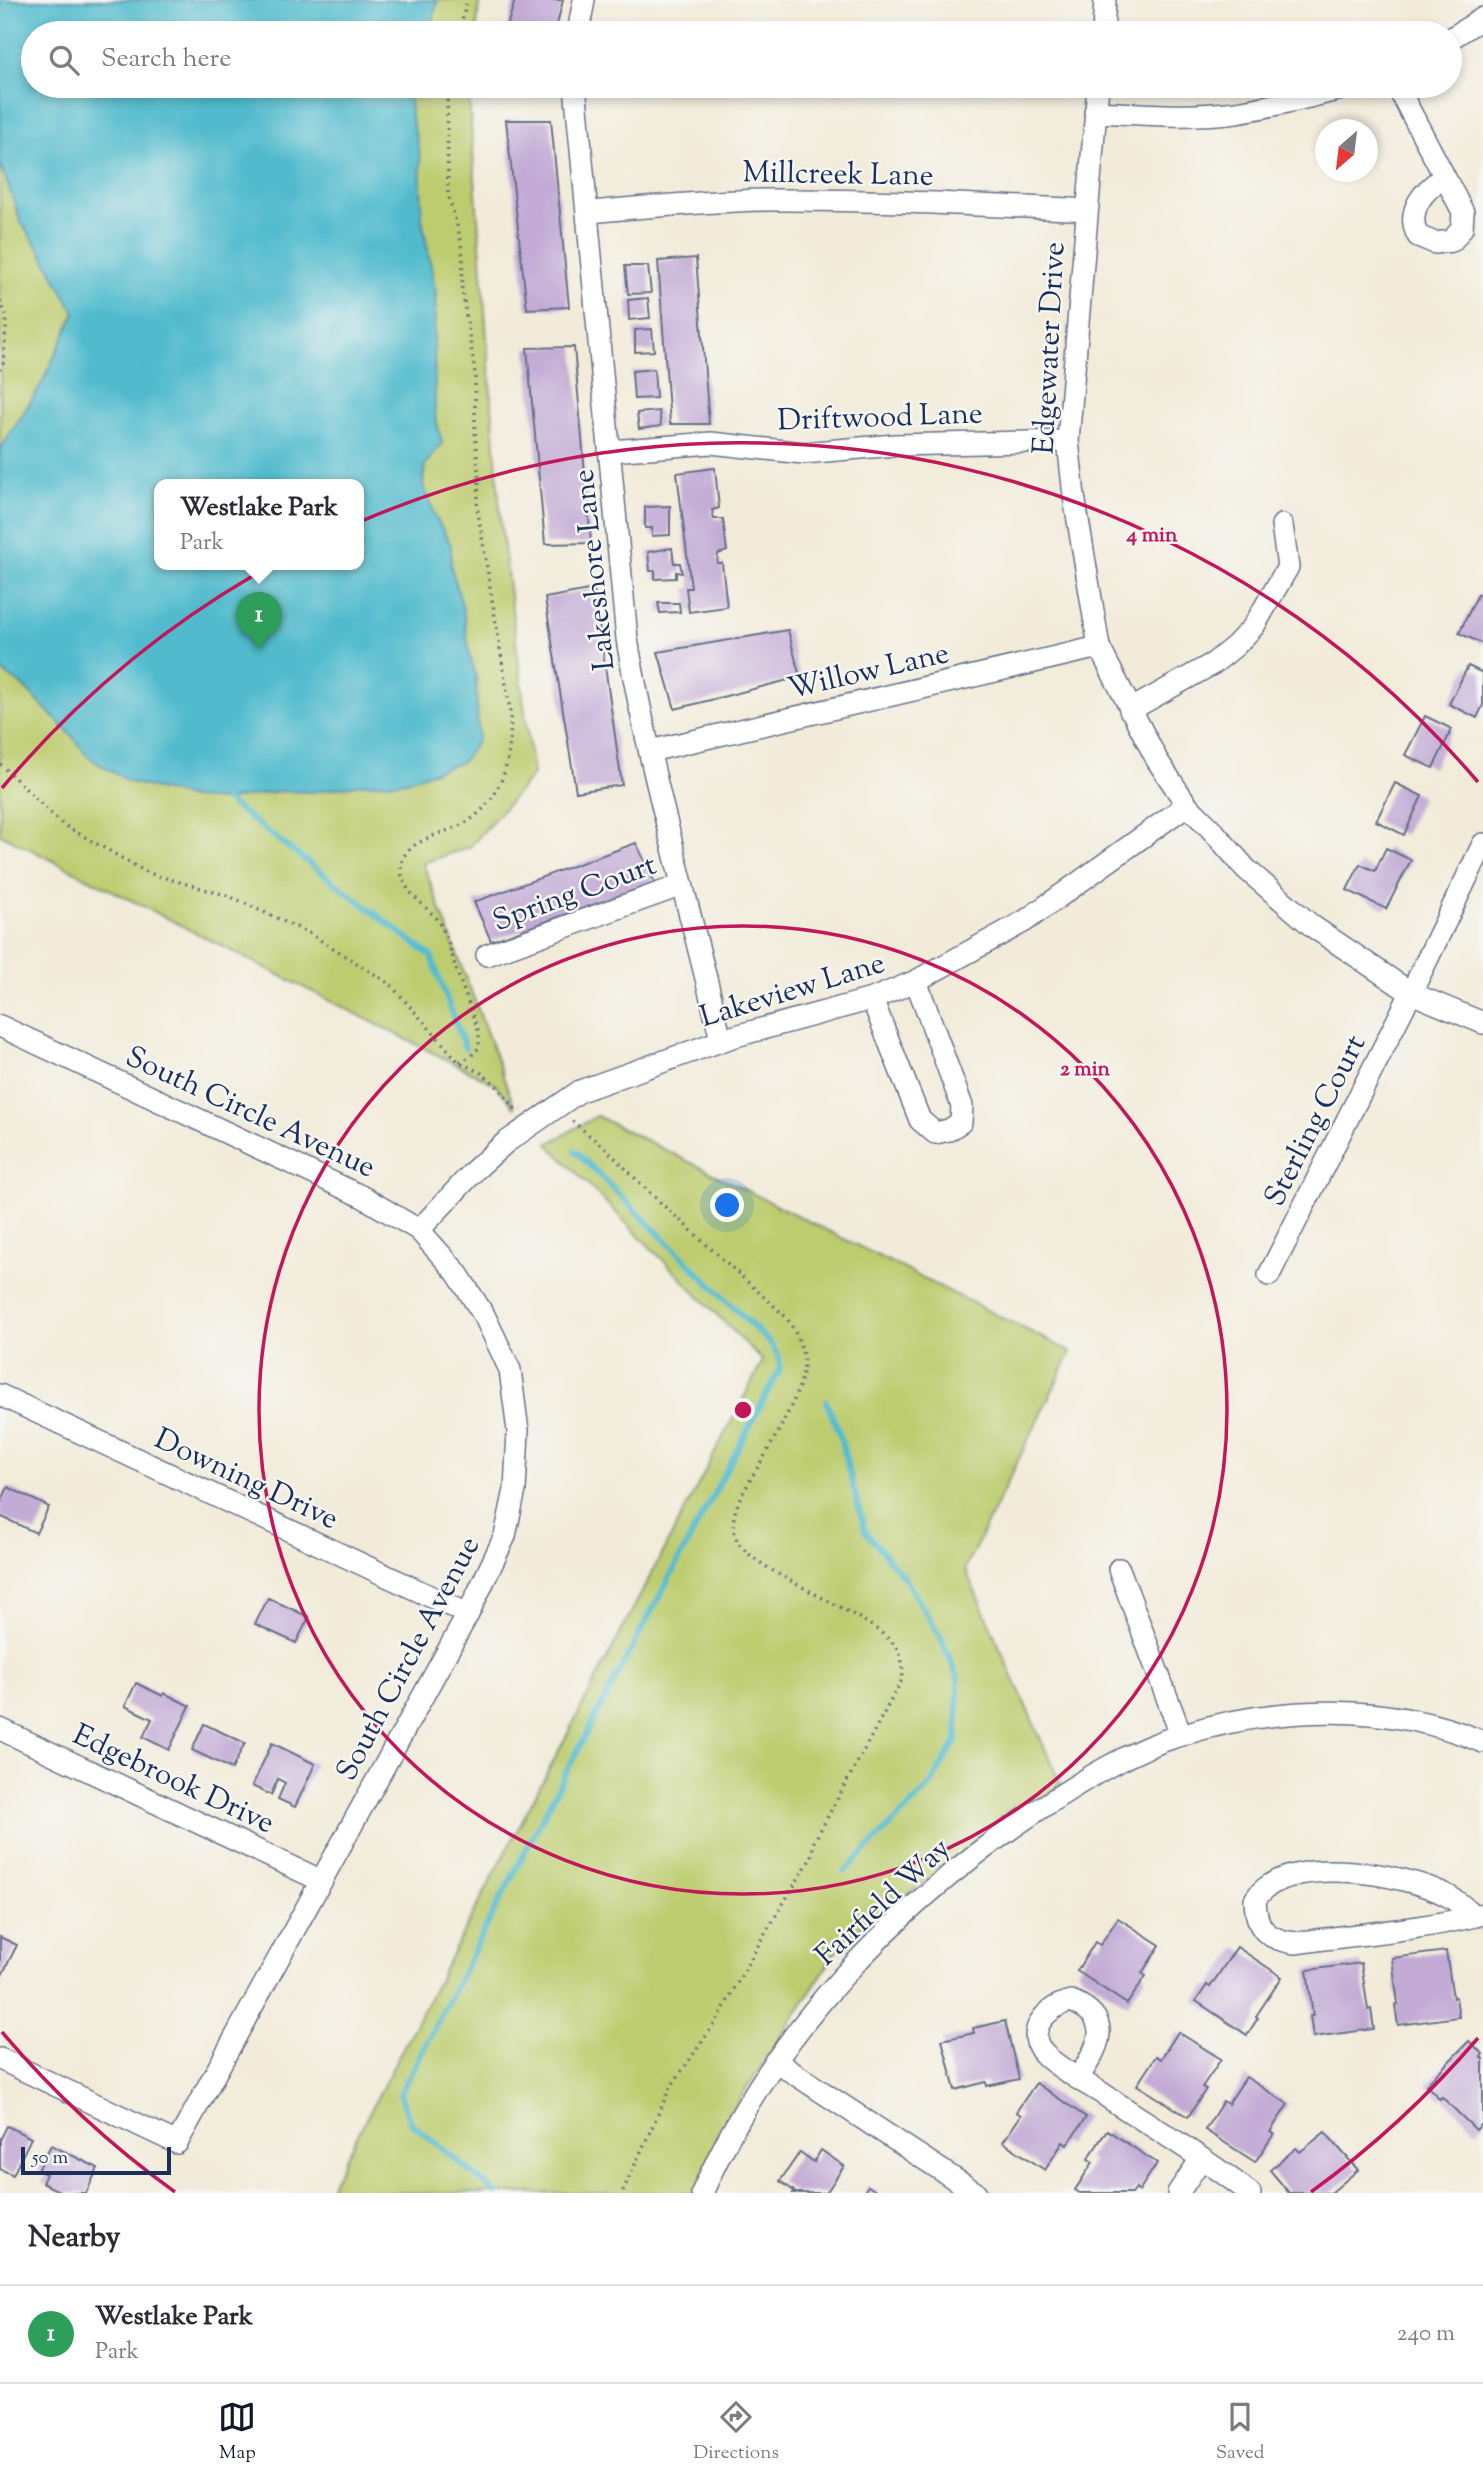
<!DOCTYPE html>
<style>
:root{--surface:#fff;--page:#f7f7f7;--text:#2b2b33;--muted:#7c7c81;--line:#e1e1e2;--accent:#111827}
body{margin:0;font-family:"Sorts Mill Goudy",serif;background:var(--page);color:var(--text)}
.compass{position:absolute;left:1315px;top:119px;width:63px;height:63px;border-radius:50%;background:var(--surface);box-shadow:0 4px 10px #0003;rotate:208deg}
.scale{position:absolute;left:21px;bottom:18px;width:150px;box-sizing:border-box;padding-left:7px;border:4px solid #1b2f5e;border-top:0;font-size:19px;line-height:24px;white-space:nowrap;color:#1b2f5e;-webkit-text-stroke:5px #f6f6f2;paint-order:stroke}
.you{position:absolute;left:728px;top:1206px;width:24px;height:24px;margin:-18px;border:5px solid #fff;border-radius:50%;background:#1a73e8;box-shadow:0 0 0 10px #1a73e833}
.badge{display:grid;place-items:center;width:46px;height:46px;border-radius:50%;background:var(--accent);color:#fff;font-size:23px;font-weight:700}
.pin{position:absolute;translate:-50% -58px;filter:drop-shadow(0 2px 4px #0008)}
.pin::after{content:'';position:absolute;top:37px;width:24px;height:21px;background:inherit;clip-path:polygon(0 0,100% 0,50% 100%)}
.popup{position:absolute;left:154px;top:479px;width:210px;height:91px;box-sizing:border-box;display:grid;place-content:center;border-radius:14px;background:var(--surface);filter:drop-shadow(0 2px 5px #0005);font-size:23px;white-space:nowrap;color:var(--muted)}
.popup b{font-size:26px;color:var(--text)}
.popup::after{content:'';position:absolute;left:50%;top:100%;margin-left:-14px;border:14px solid transparent;border-top-color:var(--surface)}
.list{margin:0;padding:0;list-style:none}
h2{display:flex;justify-content:space-between;align-items:center;height:91px;margin:0;padding:0 28px;font-size:30px}
h2 small{font-size:23px;font-weight:400;color:var(--muted)}
.list li{display:grid;grid-template-columns:46px 1fr auto;gap:21px;align-items:center;box-sizing:border-box;height:98px;padding:0 28px;border-top:2px solid var(--line)}
.list b{display:block;font-size:26px;white-space:nowrap}
.list p{margin:0;font-size:23px;white-space:nowrap;color:var(--muted)}
.list em{font-size:23px;font-style:normal;color:var(--muted)}
.icon{flex:none;width:38px;height:38px;fill:none;stroke:currentColor;stroke-width:2;stroke-linecap:round;stroke-linejoin:round}
.map{position:relative;flex:none;width:1483px;height:2193px;overflow:hidden}
.search{position:absolute;background:var(--surface);box-shadow:0 4px 10px #0003;left:21px;right:21px;top:21px;height:77px;display:flex;align-items:center;gap:18px;box-sizing:border-box;padding:0 24px;border-radius:38px;color:var(--muted);font-size:26px}
.sheet{height:189px;background:var(--surface)}
nav{display:flex;justify-content:space-around;align-items:center;box-sizing:border-box;height:98px;border-top:2px solid var(--line);background:var(--surface);font-size:19px;color:var(--muted)}
nav a{display:grid;justify-items:center;gap:4px}
nav .on{color:var(--accent)}
.map>svg:first-child{display:block}
.green{fill:#bdcc6e;stroke:#6c7e66;stroke-width:2;fill-rule:evenodd}
.water{fill:#51bbcd;stroke:#367596;stroke-width:2;fill-rule:evenodd}
.lines{fill:none;stroke-linecap:round;stroke-linejoin:round}
.stream{stroke:#51bbcd;stroke-width:6}
.building{fill:#c3abd6}
.minor-casing{stroke:#667189;stroke-width:24}
.path{stroke:#667189;stroke-width:3.5;stroke-dasharray:2 5;stroke-linecap:butt}
.minor{stroke:#fff;stroke-width:21}
.ring{fill:none;stroke:#c2185b;stroke-width:3.5}
.labels{text-anchor:middle;stroke-width:5;stroke-linejoin:round;paint-order:stroke}
.street-label{font-size:30px;fill:#1b2f5e;stroke:#f6f6f2}
.centre{fill:#c2185b;stroke:#f6f6f2;stroke-width:3.5}
.ring-label{font-size:21px;text-anchor:middle;font-weight:bold;fill:#c2185b;stroke:#f6f6f2;stroke-width:5;stroke-linejoin:round;paint-order:stroke}
</style>
<div class="map">
<svg width="1483" height="2193" viewBox="0 0 1483 2193">
<rect width="100%" height="100%" fill="#f6f6f2"/>
<filter id="ink" filterUnits="userSpaceOnUse"><feTurbulence type="fractalNoise" baseFrequency=".0143" numOctaves="2"/><feDisplacementMap in="SourceGraphic" scale="14" xChannelSelector="R" yChannelSelector="G"/><feConvolveMatrix kernelMatrix="1 2 1 2 8 2 1 2 1" color-interpolation-filters="sRGB"/></filter>
<filter id="wash" filterUnits="userSpaceOnUse"><feTurbulence type="fractalNoise" baseFrequency=".00686" numOctaves="4" result="noise"/><feDisplacementMap in="SourceGraphic" scale="28" xChannelSelector="R" yChannelSelector="G"/><feGaussianBlur stdDeviation="1.57" result="paint"/><feColorMatrix in="noise" values="0 0 0 0 0 0 0 0 0 0 0 0 0 0 0 0 0 1.4 0 .05"/><feComposite in="paint" operator="in"/></filter>
<g filter="url(#wash)">
<rect width="100%" height="100%" fill="#f2ebd9"/>
<g class="green">
<path d="M0,0H480L476,33H33V86H468L501,525L533,775L470,847L423,863L515,1108L495,1084L0,834ZM159,484H359V564H159Z"/>
<path d="M597,1116L1071,1352L965,1569L1061,1785L845,1939L724,2123L696,2193H327L763,1361L548,1144Z"/>
</g>
<path class="water" d="M0,0H437L433,22L428,33H33V86H409L411,116L420,154L422,219L436,294L434,334L435,415L442,443L425,465L423,484L436,518L451,545V567L463,609L470,657L476,676L478,740L462,762L403,782L363,784L312,792L279,791L226,800L192,798L130,782L89,758L73,737L23,686L0,670V450L41,385L75,313L41,252L21,222L0,163ZM159,484H359V564H159Z"/>
<g class="lines">
<g class="stream">
<path d="M225,793L226,800L431,956L465,1048"/>
<path d="M826,1402L838,1429L865,1531L906,1580L940,1636L958,1678L957,1739L929,1787L844,1872"/>
<path d="M496,2193L410,2122L400,2094L563,1778L780,1369L779,1357L770,1343L575,1151"/>
</g>
</g>
<g id="blocks">
<g class="building">
<path d="M515,0H563L555,33H505Z"/>
<path d="M506,120H551L569,307L527,309Z"/>
<path d="M696,258L709,424H670L658,261Z"/>
<path d="M625,266H648L651,293L628,294Z"/>
<path d="M648,298L650,318L629,320L628,300Z"/>
<path d="M652,329L654,351L635,352V330Z"/>
<path d="M574,347L591,543L545,544L527,348Z"/>
<path d="M654,369L656,398L634,399L632,371Z"/>
<path d="M659,411L661,426L639,429L637,413Z"/>
<path d="M715,468L719,508L712,510L714,519H723L727,551L718,554L717,563H722L727,607L689,612L686,588H691L677,473Z"/>
<path d="M670,506V535L652,536V528H645V507Z"/>
<path d="M672,548L674,563H680L682,573L676,572V578L655,579V571H650L648,552Z"/>
<path d="M594,589L622,785L576,792L545,598Z"/>
<path d="M1478,594L1483,596V644L1459,633Z"/>
<path d="M658,603H679L680,612L660,613Z"/>
<path d="M788,630L800,677L675,709L658,652Z"/>
<path d="M1468,666L1483,673V705L1477,718L1449,704Z"/>
<path d="M1425,716L1452,729L1433,768L1405,755Z"/>
<path d="M1395,783L1422,796L1404,835L1376,821Z"/>
<path d="M636,843L655,883L491,941L474,902Z"/>
<path d="M1386,848L1411,860L1386,909L1347,890L1360,864L1375,871Z"/>
<path d="M8,1487L49,1507L36,1533L0,1516V1504Z"/>
<path d="M268,1598L309,1617L296,1643L255,1624Z"/>
<path d="M136,1683L163,1696L164,1693L190,1706L169,1750L143,1737L152,1719L125,1706Z"/>
<path d="M204,1724L245,1743L232,1769L192,1750Z"/>
<path d="M272,1743L315,1764L295,1807L278,1799L285,1783L278,1779L271,1795L252,1786Z"/>
<path d="M1118,1918L1160,1945L1142,1973L1146,1976L1127,2004L1077,1971L1095,1942L1100,1945Z"/>
<path d="M0,1937L17,1945L0,1979Z"/>
<path d="M1237,1947L1282,1977L1256,2016L1258,2018L1247,2035L1196,2001L1207,1985L1210,1987Z"/>
<path d="M1446,1951L1453,1998L1456,1997L1459,2017L1398,2025L1395,2005L1398,2004L1392,1958Z"/>
<path d="M1361,1963L1368,2010L1371,2009L1374,2029L1313,2037L1310,2016H1313L1307,1970Z"/>
<path d="M1005,2021L1019,2079L987,2086L986,2082L955,2090L942,2040L974,2033L973,2028Z"/>
<path d="M1178,2032L1221,2059L1202,2087L1206,2089L1188,2117L1137,2085L1156,2056L1161,2059Z"/>
<path d="M1469,2041L1483,2054L1481,2057L1483,2059V2123L1476,2130L1442,2097L1440,2099L1426,2085Z"/>
<path d="M1246,2077L1288,2104L1270,2132L1274,2134L1255,2162L1205,2130L1223,2101L1228,2104Z"/>
<path d="M1036,2083L1086,2117L1067,2145L1063,2142L1045,2170L1003,2142L1021,2115L1016,2112Z"/>
<path d="M7,2126L31,2138L13,2175L0,2169V2140Z"/>
<path d="M1107,2130L1157,2163L1139,2191L1136,2188L1132,2193H1080L1075,2190L1093,2162L1088,2159Z"/>
<path d="M1325,2132L1358,2170L1332,2192L1333,2193H1289L1270,2170L1296,2148L1300,2152Z"/>
<path d="M51,2145L98,2168L86,2193H63L42,2183L46,2174L38,2170Z"/>
<path d="M821,2150L844,2166L826,2193H793L794,2191L780,2181L800,2152L814,2162Z"/>
<path d="M868,2186L879,2193H863Z"/>
</g>
</g>
</g>
<g filter="url(#ink)">
<use href="#blocks" fill-opacity="0" stroke="#667189" stroke-width="2"/>
<g class="lines">
<g class="minor-casing">
<g id="minor">
<path d="M578,33L584,0"/>
<path d="M1103,33L1105,0"/>
<path d="M1450,39L1483,18"/>
<path d="M575,86L627,639C650,775 690,907 721,1040"/>
<path d="M1098,86L1068,441L1074,496L1099,647L1157,760L1187,805L1212,830L1246,869L1312,926L1411,993L1483,1023"/>
<path d="M1397,86L1463,212L1462,228L1452,241L1435,243L1418,236C1405,211 1424,190 1444,177"/>
<path d="M1095,112C1142,114 1190,118 1236,112C1276,106 1314,96 1353,86"/>
<path d="M589,212C647,207 706,201 765,200C872,199 979,205 1086,210"/>
<path d="M611,451L711,443L803,453L895,445L1068,441"/>
<path d="M1130,710L1214,663L1235,646L1254,626L1288,567L1282,525"/>
<path d="M650,751L1099,647"/>
<path d="M487,955L682,885"/>
<path d="M872,999L920,1120L935,1133L949,1130L961,1122L962,1106L916,981"/>
<path d="M0,1026L363,1197L419,1230L457,1273L485,1317L510,1370L518,1431L515,1490L505,1536L468,1614L177,2143L0,2059"/>
<path d="M419,1230L475,1170L505,1143L580,1091L732,1037L872,999L916,981L1025,921L1187,805"/>
<path d="M1269,1275L1411,993L1483,844"/>
<path d="M0,1395L468,1614"/>
<path d="M1119,1569L1181,1735"/>
<path d="M0,1729L322,1881"/>
<path d="M1474,1916C1466,1909 1458,1901 1448,1896C1406,1873 1284,1852 1255,1900C1256,1929 1266,1939 1295,1943C1357,1934 1422,1930 1483,1914"/>
<path d="M775,2061L976,2193"/>
<path d="M1078,2078C1098,2048 1116,2019 1071,2001C1046,2006 1023,2033 1045,2055C1058,2068 1087,2084 1103,2094C1152,2127 1204,2157 1250,2193"/>
<path d="M702,2193C772,2032 896,1904 1041,1808C1085,1779 1131,1750 1181,1735C1277,1705 1390,1702 1483,1742"/>
<path d="M1178,2193L1201,2159"/>
</g>
</g>
<g class="path">
<path d="M459,33L467,0"/>
<path d="M447,86L448,194L460,236L463,258L462,288L475,373V430L479,483L477,506L510,710C512,751 508,789 474,817C453,835 399,836 401,871C403,895 430,906 441,926C449,940 452,957 457,972C464,992 472,1012 479,1033V1048L470,1057L459,1062"/>
<path d="M0,301L7,317L3,364L0,370"/>
<path d="M0,764L62,824L148,873L229,896L309,933L390,984L459,1062L481,1073L495,1084L515,1108L521,1109"/>
<path d="M572,1121L606,1149L649,1192L787,1318C795,1331 803,1346 804,1363C804,1396 757,1467 740,1498C735,1511 731,1521 735,1535C744,1571 869,1610 896,1647C903,1655 902,1668 903,1678L814,1842L811,1858L764,1935L717,2020L670,2088L622,2193"/>
</g>
<use href="#minor" class="minor"/>
</g>
</g>
<g class="ring">
<circle cx="743" cy="1410" r="484"/>
<path d="M1478 2038A967 967 0 0 1 1311 2192M175 2192A967 967 0 0 1 2 2032M2 788A967 967 0 0 1 1478 782"/>
</g>
<g class="labels">
<g class="street-label">
<text transform="translate(838 173) rotate(1)" y="10">Millcreek Lane</text>
<text transform="translate(1048 348) rotate(-87)" y="10">Edgewater Drive</text>
<text transform="translate(880 416) rotate(-2)" y="10">Driftwood Lane</text>
<text transform="translate(593 570) rotate(-96)" y="10">Lakeshore Lane</text>
<text transform="translate(868 670) rotate(-13)" y="10">Willow Lane</text>
<text transform="translate(574 892) rotate(-20)" y="10">Spring Court</text>
<text transform="translate(792 989) rotate(-17)" y="10">Lakeview Lane</text>
<text transform="translate(251 1111) rotate(25)" y="10">South Circle Avenue</text>
<text transform="translate(1314 1120) rotate(-63)" y="10">Sterling Court</text>
<text transform="translate(247 1478) rotate(25)" y="10">Downing Drive</text>
<text transform="translate(407 1658) rotate(-62)" y="10">South Circle Avenue</text>
<text transform="translate(174 1778) rotate(25)" y="10">Edgebrook Drive</text>
<text transform="translate(882 1901) rotate(-43)" y="10">Fairfield Way</text>
</g>
</g>
<circle cx="743" cy="1410" r="10" class="centre"/>
<g class="ring-label">
<text x="1152" y="541">4 min</text>
<text x="1085" y="1075">2 min</text>
</g>
</svg>
<svg class="compass" viewBox="-18 -18 36 36"><path d="M0-13l5 13h-10z" fill="#e53935"/><path d="M0 13l5-13h-10z" fill="#7c7c81"/></svg>
<div class="scale">50 m</div>
<div class="you"></div>
<div class="pin badge" style="left:259px;top:650px;background:#2e9e5b">1</div>
<div class="popup"><b>Westlake Park</b>Park</div>
<div class="search"><svg class="icon" aria-label="search" viewBox="0 0 24 24"><circle cx="10" cy="10" r="6"/><path d="M15 15l6 6"/></svg>Search here</div>
</div>
<section class="sheet">
<h2>Nearby<small></small></h2>
<ul class="list">
<li><span class="badge" style="background:#2e9e5b">1</span><div><b>Westlake Park</b><p>Park</p></div><em>240 m</em></li>
</ul>
</section>
<nav>
<a class="on"><svg class="icon" aria-label="map" viewBox="0 0 24 24"><path d="M3 6l6-2 6 2 6-2v14l-6 2-6-2-6 2zM9 4v14M15 6v14"/></svg>Map</a>
<a><svg class="icon" aria-label="directions" viewBox="0 0 24 24"><path d="M12 3l9 9-9 9-9-9zM9 14v-3h6M13 9l2 2-2 2"/></svg>Directions</a>
<a><svg class="icon" aria-label="saved" viewBox="0 0 24 24"><path d="M7 4h10v16l-5-4-5 4z"/></svg>Saved</a>
</nav>
